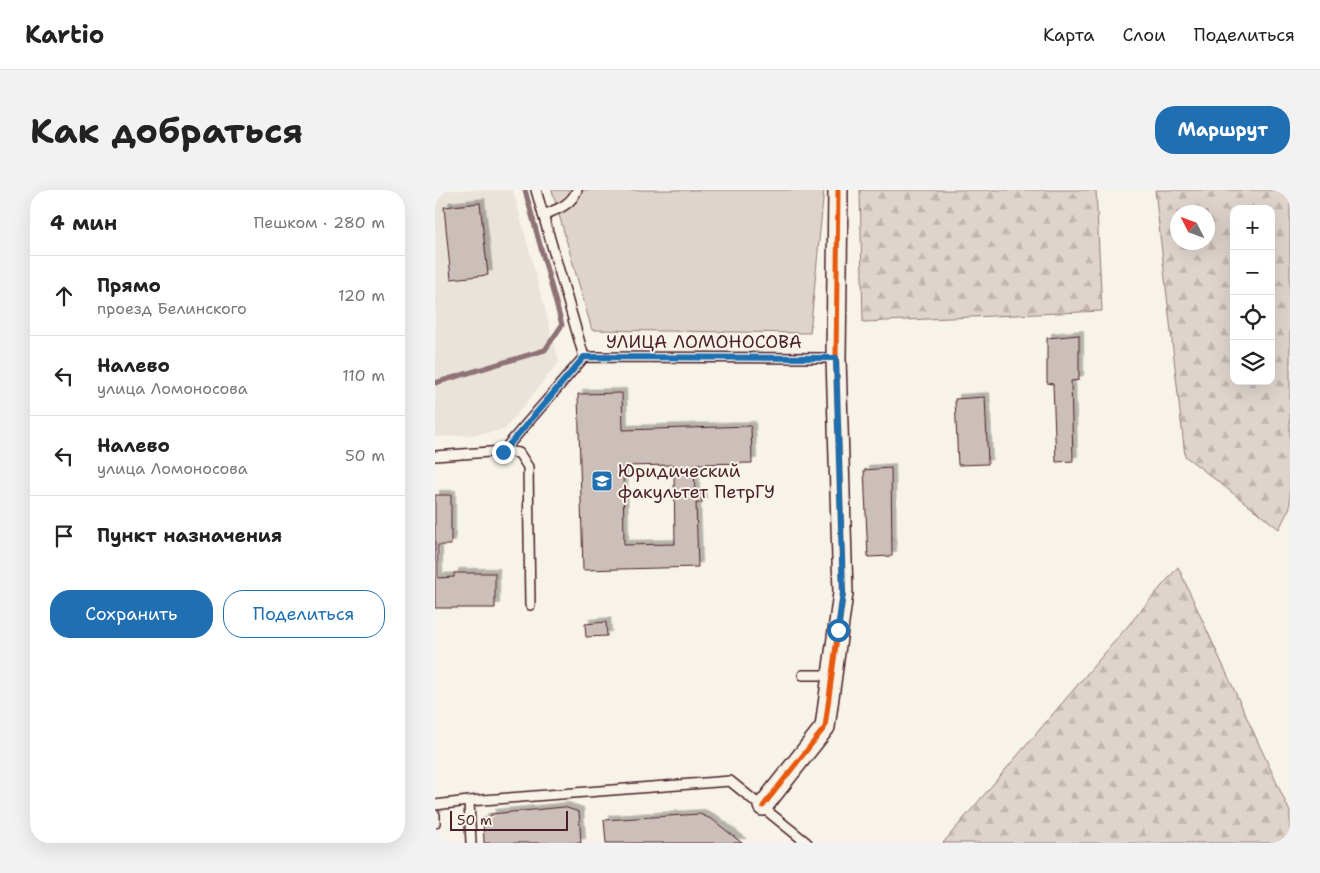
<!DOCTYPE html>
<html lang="ru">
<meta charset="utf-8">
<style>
:root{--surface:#fff;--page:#f2f2f2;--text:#222;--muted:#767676;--line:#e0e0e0;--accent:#1f6fb2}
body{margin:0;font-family:"Shantell Sans",sans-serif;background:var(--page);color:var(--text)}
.controls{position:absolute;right:15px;top:15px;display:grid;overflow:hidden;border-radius:10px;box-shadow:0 5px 20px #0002}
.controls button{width:45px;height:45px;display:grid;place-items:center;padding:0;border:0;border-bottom:1px solid var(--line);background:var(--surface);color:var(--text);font:25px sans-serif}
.compass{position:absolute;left:735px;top:15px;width:45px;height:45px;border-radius:50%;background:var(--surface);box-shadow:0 5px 20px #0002;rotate:312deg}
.scale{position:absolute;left:15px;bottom:12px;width:118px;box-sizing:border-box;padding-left:5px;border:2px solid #4a1f2b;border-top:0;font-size:14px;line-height:18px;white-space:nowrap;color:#4a1f2b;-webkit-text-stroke:4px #f7f3e8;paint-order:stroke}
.stop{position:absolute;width:15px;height:15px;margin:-11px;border:4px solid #1f6fb2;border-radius:50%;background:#fff}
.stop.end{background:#1f6fb2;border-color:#fff;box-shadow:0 1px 5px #0008}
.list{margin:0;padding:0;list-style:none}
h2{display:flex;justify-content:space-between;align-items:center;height:65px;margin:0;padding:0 20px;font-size:21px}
h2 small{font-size:16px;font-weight:400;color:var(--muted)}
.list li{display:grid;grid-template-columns:32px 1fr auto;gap:15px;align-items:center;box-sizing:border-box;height:80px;padding:0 20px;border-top:1px solid var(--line)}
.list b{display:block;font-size:19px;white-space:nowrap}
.list p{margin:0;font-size:16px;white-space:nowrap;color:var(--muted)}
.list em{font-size:16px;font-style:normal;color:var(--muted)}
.actions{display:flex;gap:10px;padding:15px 20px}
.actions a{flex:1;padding:11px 0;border:1px solid var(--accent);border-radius:20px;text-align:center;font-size:18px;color:var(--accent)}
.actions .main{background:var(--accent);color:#fff}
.icon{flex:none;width:28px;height:28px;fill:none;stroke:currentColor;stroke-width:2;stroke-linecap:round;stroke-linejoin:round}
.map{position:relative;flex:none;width:855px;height:653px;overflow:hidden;border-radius:20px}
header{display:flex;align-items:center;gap:30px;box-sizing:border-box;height:70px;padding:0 25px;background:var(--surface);border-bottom:1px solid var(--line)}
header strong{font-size:24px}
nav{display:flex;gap:28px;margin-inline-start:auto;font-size:18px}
.intro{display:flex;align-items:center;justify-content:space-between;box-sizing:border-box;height:120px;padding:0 30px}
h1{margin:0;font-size:35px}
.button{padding:12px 22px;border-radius:20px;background:var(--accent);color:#fff;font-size:18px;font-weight:700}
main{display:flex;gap:30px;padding:0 30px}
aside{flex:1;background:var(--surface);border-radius:20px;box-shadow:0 5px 20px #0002}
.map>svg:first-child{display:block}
.built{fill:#eae3da}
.forest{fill:url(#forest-firs);stroke:#947a7c;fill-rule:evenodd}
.park{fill:#ded4cc;stroke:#947a7c}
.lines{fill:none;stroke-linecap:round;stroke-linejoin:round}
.stream{stroke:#8e7275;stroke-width:5}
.building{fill:#ccbfb9;stroke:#4a1f2b;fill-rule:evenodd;filter:url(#shadow)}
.service-casing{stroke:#4a1f2b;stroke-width:12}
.minor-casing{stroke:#4a1f2b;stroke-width:22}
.service{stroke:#f7f3e8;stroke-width:9}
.minor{stroke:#f7f3e8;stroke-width:19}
.cycleway-casing{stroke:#f7f3e8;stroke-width:8}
.cycleway{stroke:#e8590c;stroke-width:5}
.route{stroke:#1f6fb2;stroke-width:6}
.labels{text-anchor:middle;stroke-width:4;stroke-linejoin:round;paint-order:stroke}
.street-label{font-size:18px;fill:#4a1f2b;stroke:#f7f3e8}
.poi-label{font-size:18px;fill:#4a1f2b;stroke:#f7f3e8;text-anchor:start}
</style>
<header>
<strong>Kartio</strong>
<nav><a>Карта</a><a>Слои</a><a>Поделиться</a></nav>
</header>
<div class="intro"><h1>Как добраться</h1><a class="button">Маршрут</a></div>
<main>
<aside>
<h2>4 мин<small>Пешком · 280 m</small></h2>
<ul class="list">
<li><svg class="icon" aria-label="ahead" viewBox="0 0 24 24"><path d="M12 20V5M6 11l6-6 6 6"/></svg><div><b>Прямо</b><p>проезд Белинского</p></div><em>120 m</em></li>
<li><svg class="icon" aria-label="left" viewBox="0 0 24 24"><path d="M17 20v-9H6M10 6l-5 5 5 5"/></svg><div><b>Налево</b><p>улица Ломоносова</p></div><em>110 m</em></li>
<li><svg class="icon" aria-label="left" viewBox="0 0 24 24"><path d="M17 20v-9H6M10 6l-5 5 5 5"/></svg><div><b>Налево</b><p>улица Ломоносова</p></div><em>50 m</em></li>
<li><svg class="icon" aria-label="arrive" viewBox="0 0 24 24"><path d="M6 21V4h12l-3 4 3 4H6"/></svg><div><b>Пункт назначения</b></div></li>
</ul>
<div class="actions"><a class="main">Сохранить</a><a>Поделиться</a></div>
</aside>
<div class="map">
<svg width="855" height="653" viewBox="0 0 855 653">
<defs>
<pattern id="forest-firs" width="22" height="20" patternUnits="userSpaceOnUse" patternTransform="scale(1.25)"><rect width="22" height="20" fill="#ded4cc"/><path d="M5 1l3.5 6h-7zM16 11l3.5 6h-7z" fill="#c0b6af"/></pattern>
<filter id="shadow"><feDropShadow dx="4.5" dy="-4.5" stdDeviation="0" flood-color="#0004"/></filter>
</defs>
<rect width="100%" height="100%" fill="#f7f3e8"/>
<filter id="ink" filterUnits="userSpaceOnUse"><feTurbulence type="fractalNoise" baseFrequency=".02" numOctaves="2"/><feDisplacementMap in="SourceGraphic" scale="10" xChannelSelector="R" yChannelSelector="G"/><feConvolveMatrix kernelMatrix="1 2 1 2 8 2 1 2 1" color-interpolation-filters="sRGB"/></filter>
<g filter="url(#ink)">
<path class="built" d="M0,0H78L124,172L69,240L37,245L0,247Z"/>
<g class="forest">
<path d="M425,0H661L667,121L428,132Z"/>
<path d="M720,0H855V317L844,339L750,266ZM799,19H836V191H799ZM772,22V52H742V22Z"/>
<path d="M743,377L855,622V653H508Z"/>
</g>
<path class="park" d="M117,0H389L375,143L157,140Z"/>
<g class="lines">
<path class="stream" d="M0,193L110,160L127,135L90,0"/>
</g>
<g class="building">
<path d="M45,13L53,85L16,89L9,17Z"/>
<path d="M644,145V190L636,191L638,271L621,272L618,194L612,193V148Z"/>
<path d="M187,203L188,240L316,236L317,273L259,274L260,305H266L267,313H261L263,377L148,380L143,204ZM239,275L240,354L189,355L188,276Z"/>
<path d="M550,207L553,274L523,275L520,209Z"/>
<path d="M456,278L457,366L433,367L429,280Z"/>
<path d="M0,305H16V355H3V388L19,387V383H60V418H0Z"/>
<path d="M171,432L172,446L151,447L150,434Z"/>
<path d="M129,617L144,622L146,653H49L48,628H56V624Z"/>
<path d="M265,624L278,630L307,653H171L169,630Z"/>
</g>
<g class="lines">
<g class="service-casing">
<g id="service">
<path d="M101,0L149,167"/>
<path d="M108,25C123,19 136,15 142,0"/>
<path d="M68,261L84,263L93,277L95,415"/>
<path d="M0,266L68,261L149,167L401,168"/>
<path d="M368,485H397"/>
<path d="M34,611L36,653"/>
<path d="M0,615L34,611L295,591L372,653"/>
<path d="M0,625V633"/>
</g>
</g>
<g class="minor-casing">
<path id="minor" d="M328,616L390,537L408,403L401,168L403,0"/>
</g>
<use href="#service" class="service"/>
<use href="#minor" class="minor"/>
<g class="cycleway-casing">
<path id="cycleway" d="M328,616L390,537L408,403L401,168L403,0"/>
</g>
<use href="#cycleway" class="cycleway"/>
</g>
</g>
<g class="lines" filter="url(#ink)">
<path class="route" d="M68,262L149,167L401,168L408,403L403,440"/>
</g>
<defs>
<g id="university-square" transform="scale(1.125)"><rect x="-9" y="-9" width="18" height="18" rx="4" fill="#1f6fb2" stroke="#f7f3e8"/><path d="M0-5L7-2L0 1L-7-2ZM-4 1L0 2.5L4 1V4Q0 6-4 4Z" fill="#fff"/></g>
</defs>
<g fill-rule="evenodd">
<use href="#university-square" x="167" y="291"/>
</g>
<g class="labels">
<g class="street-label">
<text x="269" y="158">УЛИЦА ЛОМОНОСОВА</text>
</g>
<g class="poi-label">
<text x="183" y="287">Юридический<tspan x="183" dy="21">факультет ПетрГУ</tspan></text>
</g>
</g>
</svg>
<div class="controls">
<button>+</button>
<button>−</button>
<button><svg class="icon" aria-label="locate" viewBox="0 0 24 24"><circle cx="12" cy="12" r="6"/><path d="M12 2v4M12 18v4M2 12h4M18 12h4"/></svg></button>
<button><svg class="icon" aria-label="layers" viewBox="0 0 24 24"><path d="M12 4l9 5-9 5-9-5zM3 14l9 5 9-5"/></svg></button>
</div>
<svg class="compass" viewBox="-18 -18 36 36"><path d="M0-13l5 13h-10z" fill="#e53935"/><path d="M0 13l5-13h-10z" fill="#767676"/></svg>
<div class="scale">50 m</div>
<div class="stop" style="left:403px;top:440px"></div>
<div class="stop end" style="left:68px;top:262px"></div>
</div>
</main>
